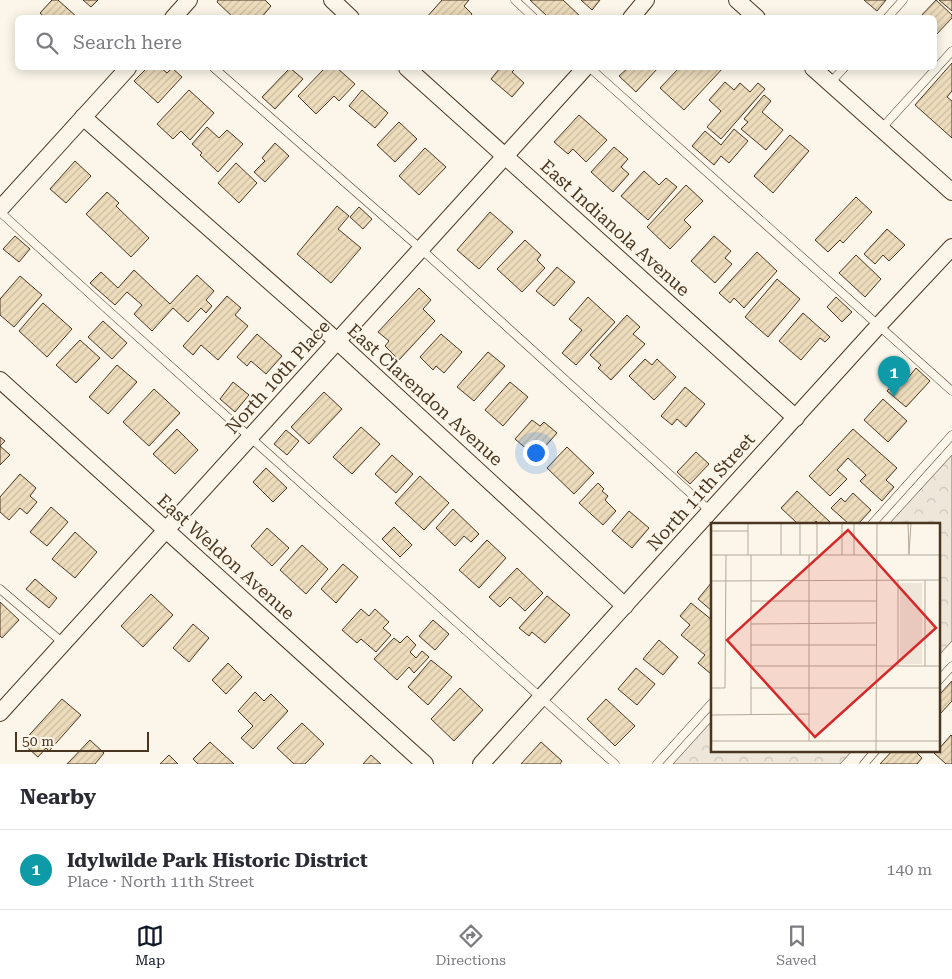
<!DOCTYPE html>
<meta charset="utf-8">
<style>
:root{--surface:#fff;--page:#f7f7f7;--text:#2b2b33;--muted:#7c7c81;--line:#e1e1e2;--accent:#111827}
body{margin:0;font-family:"Roboto Serif",serif;background:var(--page);color:var(--text)}
.scale{position:absolute;left:15px;bottom:12px;width:134px;box-sizing:border-box;padding-left:5px;border:2px solid #4a3520;border-top:0;font-size:14px;line-height:18px;white-space:nowrap;color:#4a3520;-webkit-text-stroke:4px #fbf6e9;paint-order:stroke}
.you{position:absolute;left:535px;top:452px;width:18px;height:18px;margin:-12px;border:4px solid #fff;border-radius:50%;background:#1a73e8;box-shadow:0 0 0 8px #1a73e833}
.badge{display:grid;place-items:center;width:32px;height:32px;border-radius:50%;background:var(--accent);color:#fff;font-size:16px;font-weight:700}
.pin{position:absolute;translate:-50% -41px;filter:drop-shadow(0 1px 2px #0008)}
.pin::after{content:'';position:absolute;top:26px;width:18px;height:15px;background:inherit;clip-path:polygon(0 0,100% 0,50% 100%)}
.list{margin:0;padding:0;list-style:none}
h2{display:flex;justify-content:space-between;align-items:center;height:65px;margin:0;padding:0 20px;font-size:21px}
h2 small{font-size:16px;font-weight:400;color:var(--muted)}
.list li{display:grid;grid-template-columns:32px 1fr auto;gap:15px;align-items:center;box-sizing:border-box;height:80px;padding:0 20px;border-top:1px solid var(--line)}
.list b{display:block;font-size:19px;white-space:nowrap}
.list p{margin:0;font-size:16px;white-space:nowrap;color:var(--muted)}
.list em{font-size:16px;font-style:normal;color:var(--muted)}
.icon{flex:none;width:28px;height:28px;fill:none;stroke:currentColor;stroke-width:2;stroke-linecap:round;stroke-linejoin:round}
.map{position:relative;flex:none;width:952px;height:764px;overflow:hidden}
.search{position:absolute;background:var(--surface);box-shadow:0 2px 12px #0003;left:15px;right:15px;top:15px;height:55px;display:flex;align-items:center;gap:12px;box-sizing:border-box;padding:0 18px;border-radius:8px;color:var(--muted);font-size:19px}
.sheet{height:145px;background:var(--surface)}
nav{display:flex;justify-content:space-around;align-items:center;box-sizing:border-box;height:70px;border-top:1px solid var(--line);background:var(--surface);font-size:14px;color:var(--muted)}
nav a{display:grid;justify-items:center;gap:2px}
nav .on{color:var(--accent)}
.map>svg:first-child{display:block}
.park{fill:url(#park-crowns);stroke:#887966}
.building{fill:url(#building-hatch);stroke:#4a3520}
.lines{fill:none;stroke-linecap:round;stroke-linejoin:round}
.service-casing{stroke:#4a3520;stroke-width:9}
.minor-casing{stroke:#4a3520;stroke-width:18}
.service{stroke:#fbf6e9;stroke-width:8}
.minor{stroke:#fbf6e9;stroke-width:16}
.labels{text-anchor:middle;stroke-width:4;stroke-linejoin:round;paint-order:stroke}
.street-label{font-size:18px;fill:#4a3520;stroke:#fbf6e9}
.inset-road{fill:none;stroke:#b4a999;stroke-width:1}
.view{fill:#d62828;fill-opacity:0.15;stroke:#d62828;stroke-width:2.5}
.inset-edge{fill:none;stroke:#4a3520;stroke-width:2.5}
</style>
<div class="map">
<svg width="952" height="764" viewBox="0 0 952 764">
<defs>
<pattern id="park-crowns" width="20" height="18" patternUnits="userSpaceOnUse" patternTransform="scale(1.25)"><rect width="20" height="18" fill="#ede6d9"/><path d="M2 6a3 3 0 1 1 6 0M12 15a3 3 0 1 1 6 0" fill="none" stroke="#cdc6ba"/></pattern>
<pattern id="building-hatch" width="6" height="6" patternUnits="userSpaceOnUse" patternTransform="scale(1.25)"><rect width="6" height="6" fill="#ecdcbc"/><path d="M-1 1l2-2M0 6l6-6M5 7l2-2" fill="none" stroke="#ccbda1"/></pattern>
</defs>
<rect width="100%" height="100%" fill="#fbf6e9"/>
<g class="park">
<path d="M952,455V641L938,656V524H889Z"/>
<path d="M712,721V750H853L840,764H673Z"/>
</g>
<g class="building">
<path d="M52,0H58L78,18H46L40,13Z"/>
<path d="M83,0H98L91,7Z"/>
<path d="M218,0H265L271,6L261,18H244L241,15L239,18H234L217,2Z"/>
<path d="M442,0H469L464,6L472,14L469,18H426Z"/>
<path d="M530,0H563L582,18H549Z"/>
<path d="M581,0H600L592,10Z"/>
<path d="M864,0H886L877,11Z"/>
<path d="M936,0L952,15V18L934,37V18H919Z"/>
<path d="M939,0H952V11Z"/>
<path d="M952,63V91L947,97L952,101V138L915,105Z"/>
<path d="M147,68H161L167,73L172,68L182,77L158,103L134,81Z"/>
<path d="M290,68L303,79L275,109L262,97Z"/>
<path d="M325,68H337L355,84L339,101L334,96L316,114L298,96Z"/>
<path d="M500,68H516L512,72L524,83L512,97L491,79Z"/>
<path d="M628,68H658L636,92L619,76Z"/>
<path d="M679,68H723L684,110L660,88Z"/>
<path d="M725,82L734,90L740,83L750,92L758,83L765,89L721,139L707,127L721,111L709,100Z"/>
<path d="M189,90L214,113L190,140L181,131L173,139L157,124Z"/>
<path d="M362,90L388,113L375,128L349,106Z"/>
<path d="M764,95L771,101L762,112L783,130L766,150L741,129L748,122L744,119Z"/>
<path d="M579,115L607,140L586,162L573,149L568,154L554,142Z"/>
<path d="M399,122L417,139L395,162L377,145Z"/>
<path d="M207,127L219,138L227,130L243,144L218,172L200,155L202,153L192,144Z"/>
<path d="M734,129L748,141L729,163L721,156L714,165L692,146L705,131L721,145Z"/>
<path d="M790,135L809,151L773,193L754,176Z"/>
<path d="M275,143L289,156L265,182L254,172L265,161L262,158Z"/>
<path d="M614,147L628,159L621,167L629,174L613,192L591,172Z"/>
<path d="M425,148L446,167L419,195L399,176Z"/>
<path d="M75,161L91,176L66,203L50,189Z"/>
<path d="M236,163L257,183L239,203L218,183Z"/>
<path d="M644,171L659,185L666,178L677,187L648,220L621,196Z"/>
<path d="M686,185L703,201L684,220L691,227L670,249L647,227Z"/>
<path d="M107,192L119,203L116,206L149,238L131,257L86,214Z"/>
<path d="M856,197L872,212L843,243L840,240L828,252L815,240Z"/>
<path d="M337,206L349,216L338,229L361,248L331,283L297,254Z"/>
<path d="M359,207L372,219L363,229L350,217Z"/>
<path d="M490,212L513,232L479,269L457,250Z"/>
<path d="M887,229L905,245L889,261L883,255L875,264L864,254Z"/>
<path d="M15,236L30,249L19,262L3,249Z"/>
<path d="M714,236L731,251L725,258L732,264L715,283L691,261Z"/>
<path d="M525,240L541,255L537,260L545,268L522,292L497,269Z"/>
<path d="M757,252L777,271L744,308L734,298L730,303L719,293Z"/>
<path d="M856,255L881,279L865,297L839,273Z"/>
<path d="M557,267L575,282L554,306L536,291Z"/>
<path d="M134,270L170,304L197,275L214,291L206,300L212,306L206,313L201,308L188,322L173,308L152,331L134,314L142,305L127,292L115,305L90,283L101,272L118,288Z"/>
<path d="M20,276L42,295L14,327L0,315V299Z"/>
<path d="M777,279L800,299L768,337L745,317Z"/>
<path d="M419,288L431,300L423,309L435,321L399,360L385,346L389,341L378,332Z"/>
<path d="M227,296L241,308L235,315L248,326L218,360L201,345L193,355L183,346Z"/>
<path d="M588,297L615,322L576,365L562,353L582,330L569,319Z"/>
<path d="M836,297L852,312L842,322L827,307Z"/>
<path d="M43,303L72,329L47,357L19,331Z"/>
<path d="M803,313L830,337L825,342L820,338L801,360L779,341Z"/>
<path d="M627,315L640,327L633,334L645,344L611,380L598,368L601,365L590,355Z"/>
<path d="M103,321L127,343L112,359L88,337Z"/>
<path d="M257,334L282,356L266,374L251,361L247,366L237,357Z"/>
<path d="M441,334L462,352L444,373L436,366L433,370L420,357Z"/>
<path d="M80,340L100,358L76,383L56,365Z"/>
<path d="M488,352L505,366L474,401L457,387Z"/>
<path d="M645,359L652,365L657,359L676,377L654,400L629,376Z"/>
<path d="M117,365L137,382L108,414L89,397Z"/>
<path d="M916,368L930,381L906,407L887,391L903,373L908,378Z"/>
<path d="M233,382L249,395L235,412L220,399Z"/>
<path d="M510,382L528,397L503,426L485,410Z"/>
<path d="M685,387L705,404L686,427L677,419L672,425L661,416Z"/>
<path d="M154,389L180,413L149,446L123,422Z"/>
<path d="M324,392L342,409L309,444L291,427Z"/>
<path d="M883,399L907,421L888,442L864,420Z"/>
<path d="M532,420L540,426L544,422L557,433L536,457L515,439Z"/>
<path d="M361,427L380,444L352,474L333,457Z"/>
<path d="M177,429L198,450L175,474L153,454Z"/>
<path d="M853,429L897,468L886,480L894,487L882,501L860,481L866,475L848,458L837,470L847,479L830,496L809,476Z"/>
<path d="M286,430L299,441L287,455L274,444Z"/>
<path d="M0,437L5,441L0,446L10,455L0,465Z"/>
<path d="M567,447L594,473L574,494L547,468Z"/>
<path d="M696,452L709,464L690,484L677,472Z"/>
<path d="M392,455L413,474L396,493L375,474Z"/>
<path d="M266,468L287,488L273,502L253,482Z"/>
<path d="M20,474L36,488L30,496L37,502L27,514L20,508L9,520L0,512V497Z"/>
<path d="M420,476L449,503L424,530L395,503Z"/>
<path d="M598,483L604,489L602,491L608,496L605,500L616,511L603,525L579,503Z"/>
<path d="M797,491L831,523L830,524H819L816,521L814,524H798L781,508Z"/>
<path d="M853,493L871,510L858,524H849L831,508L841,498L845,502Z"/>
<path d="M51,507L68,522L47,546L30,532Z"/>
<path d="M453,509L479,534L471,542L464,536L455,546L436,528Z"/>
<path d="M629,511L649,528L632,548L612,531Z"/>
<path d="M394,527L412,545L400,557L382,539Z"/>
<path d="M267,528L289,548L272,566L251,546Z"/>
<path d="M75,532L97,552L75,578L52,559Z"/>
<path d="M487,540L506,558L479,588L459,570Z"/>
<path d="M302,545L328,569L306,594L280,570Z"/>
<path d="M343,564L358,577L336,603L321,589Z"/>
<path d="M517,568L543,593L525,611L510,597L500,607L489,597Z"/>
<path d="M35,579L57,598L49,608L26,589Z"/>
<path d="M712,582V611L698,599Z"/>
<path d="M151,594L173,615L143,647L121,626Z"/>
<path d="M547,596L570,615L545,643L532,632L529,636L519,628Z"/>
<path d="M0,602L19,620L2,638L0,636Z"/>
<path d="M691,603L712,620L711,674L698,663L705,655L681,635L690,625L680,616Z"/>
<path d="M361,609L369,616L375,609L389,622L383,628L391,635L376,652L361,639L357,643L342,630Z"/>
<path d="M433,620L449,634L435,650L419,636Z"/>
<path d="M193,624L209,638L189,662L173,648Z"/>
<path d="M407,636L416,645L410,652L416,658L422,651L429,657L414,673L409,667L397,680L374,659L394,638L400,643Z"/>
<path d="M659,640L678,657L663,675L643,659Z"/>
<path d="M431,660L452,677L428,705L408,687Z"/>
<path d="M228,663L242,677L226,694L212,680Z"/>
<path d="M636,668L655,684L637,705L618,689Z"/>
<path d="M952,681V701L940,714L938,712V696Z"/>
<path d="M460,688L483,710L454,741L431,719Z"/>
<path d="M255,692L264,701L271,694L288,711L253,749L241,738L253,726L238,711Z"/>
<path d="M62,699L81,715L49,751L46,748L38,757L22,743Z"/>
<path d="M606,699L635,726L615,746L587,719Z"/>
<path d="M302,723L324,744L305,764H294L277,748Z"/>
<path d="M951,735L952,736V764H946L934,753L938,750Z"/>
<path d="M90,740L104,753L95,764H67Z"/>
<path d="M210,742L234,764H198L193,759Z"/>
<path d="M541,742L562,761L560,764H521Z"/>
<path d="M893,750H914L922,758L917,764H880Z"/>
<path d="M169,755L178,764H160Z"/>
<path d="M371,755L381,764H363Z"/>
</g>
<g class="lines">
<g class="service-casing">
<g id="service">
<path d="M515,0L534,18"/>
<path d="M887,18L903,0"/>
<path d="M214,68L421,249L710,511"/>
<path d="M590,68L952,391"/>
<path d="M830,83L844,68"/>
<path d="M881,129L952,51"/>
<path d="M0,212L100,303L615,764"/>
<path d="M872,524L952,435"/>
<path d="M0,589L63,643"/>
<path d="M938,681L952,666"/>
<path d="M657,764L712,703"/>
<path d="M864,764L876,750"/>
</g>
</g>
<g class="minor-casing">
<g id="minor">
<path d="M332,0L351,18"/>
<path d="M737,0L757,18"/>
<path d="M173,18L189,0"/>
<path d="M631,18L646,0"/>
<path d="M407,68L796,418"/>
<path d="M813,68L952,192"/>
<path d="M83,117L337,341L625,606"/>
<path d="M0,209L128,68"/>
<path d="M0,380L425,764"/>
<path d="M0,713L585,68"/>
<path d="M481,764L879,325L952,247"/>
</g>
</g>
<use href="#service" class="service"/>
<use href="#minor" class="minor"/>
</g>
<g class="labels">
<g class="street-label">
<text transform="translate(615 228) rotate(42)" y="6">East Indianola Avenue</text>
<text transform="translate(278 377) rotate(-48)" y="6">North 10th Place</text>
<text transform="translate(425 395) rotate(42)" y="6">East Clarendon Avenue</text>
<text transform="translate(701 492) rotate(-48)" y="6">North 11th Street</text>
<text transform="translate(226 557) rotate(42)" y="6">East Weldon Avenue</text>
</g>
</g>
<g transform="translate(711 523)">
<rect width="229" height="229" fill="#fbf6e9"/>
<path d="M189,60H211V141H189Z" fill="#ede6d9"/>
<path class="inset-road" d="M37,0V32M70,0V32M89,0V32M131,0V32M197,0L198,32M0,8H37M198,31L200,0M0,32H229M106,32V0M143,32V0M187,57V143M214,57V143M0,58L229,57M40,78H165M40,101L165,100M40,122H165M40,143H229M0,165H14L15,32M40,165H229M0,192L98,191M40,192V32M0,218H229M98,218V32M165,228L166,0"/>
<path class="view" d="M137,7L225,105L104,214L16,117Z"/>
<rect width="229" height="229" class="inset-edge"/>
</g>
</svg>
<div class="scale">50 m</div>
<div class="you"></div>
<div class="pin badge" style="left:894px;top:397px;background:#0f9aa8">1</div>
<div class="search"><svg class="icon" aria-label="search" viewBox="0 0 24 24"><circle cx="10" cy="10" r="6"/><path d="M15 15l6 6"/></svg>Search here</div>
</div>
<section class="sheet">
<h2>Nearby<small></small></h2>
<ul class="list">
<li><span class="badge" style="background:#0f9aa8">1</span><div><b>Idylwilde Park Historic District</b><p>Place · North 11th Street</p></div><em>140 m</em></li>
</ul>
</section>
<nav>
<a class="on"><svg class="icon" aria-label="map" viewBox="0 0 24 24"><path d="M3 6l6-2 6 2 6-2v14l-6 2-6-2-6 2zM9 4v14M15 6v14"/></svg>Map</a>
<a><svg class="icon" aria-label="directions" viewBox="0 0 24 24"><path d="M12 3l9 9-9 9-9-9zM9 14v-3h6M13 9l2 2-2 2"/></svg>Directions</a>
<a><svg class="icon" aria-label="saved" viewBox="0 0 24 24"><path d="M7 4h10v16l-5-4-5 4z"/></svg>Saved</a>
</nav>
